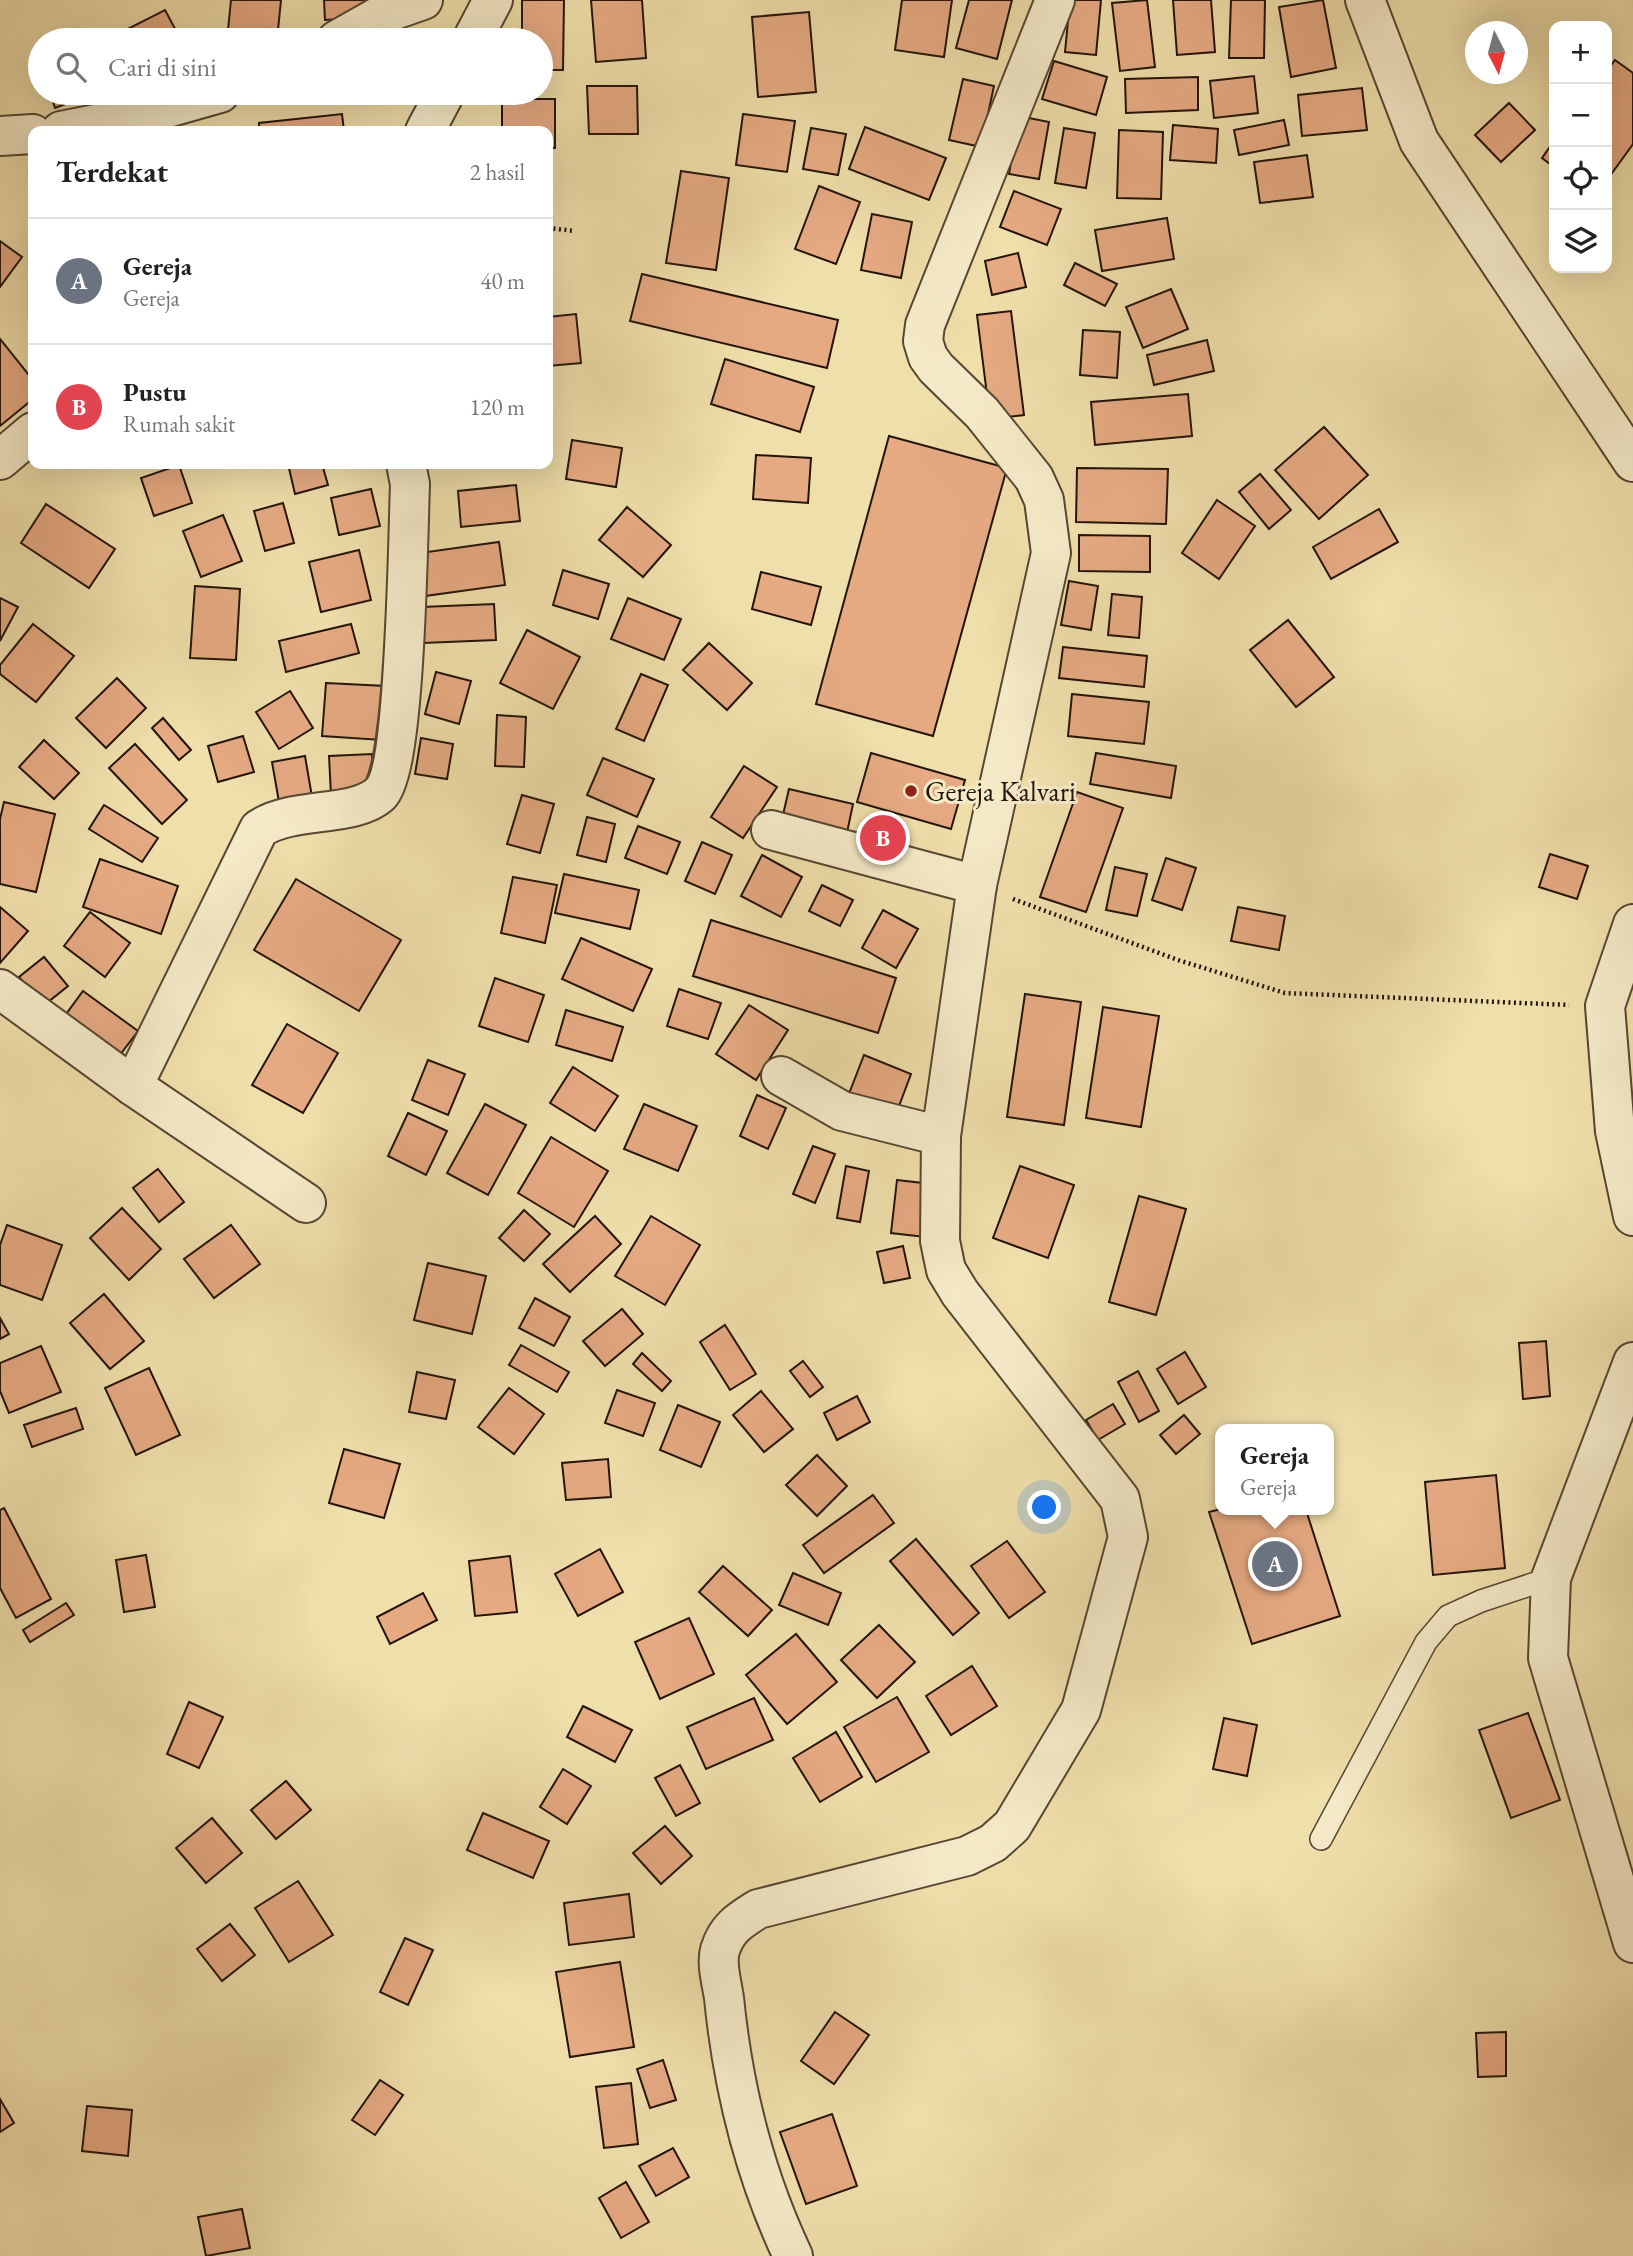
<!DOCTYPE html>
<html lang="id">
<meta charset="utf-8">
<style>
:root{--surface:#fff;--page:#f6f6f6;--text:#222;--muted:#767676;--line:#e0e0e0;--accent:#7c3aed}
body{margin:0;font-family:"EB Garamond",serif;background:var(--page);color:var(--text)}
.controls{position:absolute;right:21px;top:21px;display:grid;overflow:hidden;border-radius:14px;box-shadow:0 7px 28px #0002}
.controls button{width:63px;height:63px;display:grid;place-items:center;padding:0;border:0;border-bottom:2px solid var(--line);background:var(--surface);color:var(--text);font:35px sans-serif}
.compass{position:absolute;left:1465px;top:21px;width:63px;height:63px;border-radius:50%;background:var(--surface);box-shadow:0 7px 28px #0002;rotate:174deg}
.you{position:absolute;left:1045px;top:1508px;width:24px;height:24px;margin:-18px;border:5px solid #fff;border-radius:50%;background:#1a73e8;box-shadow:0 0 0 10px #1a73e833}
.badge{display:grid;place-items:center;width:46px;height:46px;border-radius:50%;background:var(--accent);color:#fff;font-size:23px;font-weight:700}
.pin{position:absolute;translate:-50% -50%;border:4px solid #fff;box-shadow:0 2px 7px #0006}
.popup{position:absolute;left:1215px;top:1424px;width:119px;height:91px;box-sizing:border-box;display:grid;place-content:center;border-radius:14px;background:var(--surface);filter:drop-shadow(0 2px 5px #0005);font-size:23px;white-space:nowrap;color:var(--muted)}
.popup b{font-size:26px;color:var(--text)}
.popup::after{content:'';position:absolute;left:50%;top:100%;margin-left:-14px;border:14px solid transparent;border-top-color:var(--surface)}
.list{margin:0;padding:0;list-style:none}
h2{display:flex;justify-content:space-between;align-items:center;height:91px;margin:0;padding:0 28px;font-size:30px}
h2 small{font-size:23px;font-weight:400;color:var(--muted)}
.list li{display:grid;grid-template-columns:46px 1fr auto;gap:21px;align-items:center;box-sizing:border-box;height:126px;padding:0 28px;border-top:2px solid var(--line)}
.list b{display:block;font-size:26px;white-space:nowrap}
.list p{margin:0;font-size:23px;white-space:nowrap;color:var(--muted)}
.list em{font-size:23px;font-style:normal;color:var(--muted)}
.icon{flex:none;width:38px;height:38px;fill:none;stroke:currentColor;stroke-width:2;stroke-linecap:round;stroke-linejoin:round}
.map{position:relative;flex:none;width:1633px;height:2256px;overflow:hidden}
.search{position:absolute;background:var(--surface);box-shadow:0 7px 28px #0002;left:28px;top:28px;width:525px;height:77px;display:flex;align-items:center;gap:18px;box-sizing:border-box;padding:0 24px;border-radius:38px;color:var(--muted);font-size:26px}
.panel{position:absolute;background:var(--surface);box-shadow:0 7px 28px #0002;left:28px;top:126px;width:525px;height:343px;border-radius:14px}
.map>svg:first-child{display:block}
.building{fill:#e6aa83;stroke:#23140a;stroke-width:2}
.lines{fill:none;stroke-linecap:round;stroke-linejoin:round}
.lane-casing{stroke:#564732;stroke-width:24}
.street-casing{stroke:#564732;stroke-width:42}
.path{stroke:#23140a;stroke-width:4.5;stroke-dasharray:2 3.5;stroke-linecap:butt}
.lane{stroke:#f5eac8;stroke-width:21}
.street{stroke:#f5eac8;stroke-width:38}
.poi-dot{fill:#8f2418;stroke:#f5eac8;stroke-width:2.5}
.labels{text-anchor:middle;stroke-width:6;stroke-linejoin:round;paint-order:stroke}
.poi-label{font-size:28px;fill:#23140a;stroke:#f5eac8;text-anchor:start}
</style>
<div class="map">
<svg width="1633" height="2256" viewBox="0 0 1633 2256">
<rect width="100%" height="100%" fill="#efdfab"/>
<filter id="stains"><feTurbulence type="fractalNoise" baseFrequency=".00286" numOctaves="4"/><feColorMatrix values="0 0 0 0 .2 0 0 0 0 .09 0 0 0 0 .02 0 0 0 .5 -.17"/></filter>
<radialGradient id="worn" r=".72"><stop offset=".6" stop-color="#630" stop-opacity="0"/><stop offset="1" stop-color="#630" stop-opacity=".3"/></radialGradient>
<g class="building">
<path d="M231,0H281L277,40H227Z"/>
<path d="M324,0H375L376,17L325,20Z"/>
<path d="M522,0H564L563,70H541V40H522Z"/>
<path d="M591,0H642L646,58L596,62Z"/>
<path d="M902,0H952L944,57L895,50Z"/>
<path d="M969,0H1012L997,59L956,48Z"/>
<path d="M1070,0H1101L1096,55L1065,52Z"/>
<path d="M1147,0L1155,67L1120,71L1112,3Z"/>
<path d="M1173,0H1211L1215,52L1177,55Z"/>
<path d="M1231,0H1265L1264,58H1229Z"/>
<path d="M1323,0L1336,68L1291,77L1279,7Z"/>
<path d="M165,10L181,40H114L112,37Z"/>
<path d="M809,12L816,92L758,97L752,17Z"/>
<path d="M83,35L85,40H67Z"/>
<path d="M1615,60L1633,73V144L1607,180V71Z"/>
<path d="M1054,61L1107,77L1096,115L1042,99Z"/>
<path d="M1254,76L1258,113L1214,118L1210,81Z"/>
<path d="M1198,77V110L1126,113L1125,79Z"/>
<path d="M963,79L994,86L981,147L949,140Z"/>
<path d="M587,86H637L638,134H589Z"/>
<path d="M1362,88L1367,130L1302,136L1298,95Z"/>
<path d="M50,93H95L55,108Z"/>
<path d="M502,99H555V148H548V131H502Z"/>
<path d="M1509,103L1535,130L1501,162L1475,135Z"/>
<path d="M342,114L344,131H259V123Z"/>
<path d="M743,114L795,121L787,172L736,165Z"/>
<path d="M1019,116L1049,122L1039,179L1009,174Z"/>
<path d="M1284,120L1289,145L1239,155L1234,130Z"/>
<path d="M1173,125L1218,129L1216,163L1170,160Z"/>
<path d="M865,127L946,158L929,200L849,169Z"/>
<path d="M811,128L846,134L838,175L803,169Z"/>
<path d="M1064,128L1095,133L1086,188L1055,183Z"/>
<path d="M1119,130L1163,132L1161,199L1117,198Z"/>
<path d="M1554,141V167L1542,158Z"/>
<path d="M1307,155L1313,197L1260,203L1254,162Z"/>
<path d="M681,171L729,178L716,270L666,263Z"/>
<path d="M819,186L860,202L836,264L795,249Z"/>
<path d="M1014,191L1061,209L1047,245L1000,227Z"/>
<path d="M872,214L912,222L901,278L861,270Z"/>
<path d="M1167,218L1174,259L1102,271L1095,230Z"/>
<path d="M0,241L22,257L0,287Z"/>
<path d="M1018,253L1026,287L992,295L985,261Z"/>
<path d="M1075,263L1117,284L1105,306L1064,285Z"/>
<path d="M642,274L838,320L827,368L630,321Z"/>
<path d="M1171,289L1188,329L1143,348L1126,307Z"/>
<path d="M1011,311L1024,415L990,419L977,315Z"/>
<path d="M576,314L581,363L548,366V317Z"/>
<path d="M1083,330L1120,332L1117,378L1080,375Z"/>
<path d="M0,339L33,380V399L0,426Z"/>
<path d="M1207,340L1214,371L1154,385L1147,355Z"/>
<path d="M725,359L814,387L800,432L711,404Z"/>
<path d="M1188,394L1192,436L1095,445L1091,402Z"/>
<path d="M1324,427L1368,475L1319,519L1275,470Z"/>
<path d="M889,436L1007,468L933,736L816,704Z"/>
<path d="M572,440L622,448L616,487L566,479Z"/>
<path d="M756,455L811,458L808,503L753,499Z"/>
<path d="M288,464H322L328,485L295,494Z"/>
<path d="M410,464H473V466Z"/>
<path d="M179,465L192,503L154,516L141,478Z"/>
<path d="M1077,468L1168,469L1166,524L1076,522Z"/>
<path d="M1260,474L1291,510L1269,529L1239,492Z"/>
<path d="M516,485L520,521L461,527L458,491Z"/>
<path d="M371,489L380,526L339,535L331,498Z"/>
<path d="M1217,500L1255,526L1219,579L1182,553Z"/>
<path d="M283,503L294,543L265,551L254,511Z"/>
<path d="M46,504L115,549L89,588L21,543Z"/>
<path d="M627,507L671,545L643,577L599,540Z"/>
<path d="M1379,509L1398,542L1331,579L1313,547Z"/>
<path d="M223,515L242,561L201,577L183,531Z"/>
<path d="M1079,535L1150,536V572L1079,571Z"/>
<path d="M499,542L505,585L425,596L420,553Z"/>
<path d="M359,550L371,600L321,612L309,562Z"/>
<path d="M563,570L609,584L598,619L553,605Z"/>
<path d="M761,572L821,587L811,625L752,609Z"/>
<path d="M1069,581L1098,586L1091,630L1061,625Z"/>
<path d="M195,586L240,589L236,660L190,658Z"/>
<path d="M1112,594L1142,597L1139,638L1108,635Z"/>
<path d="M0,598L18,607L0,641Z"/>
<path d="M628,598L681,619L664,660L611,639Z"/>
<path d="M494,604L496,640L423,643L422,607Z"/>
<path d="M1288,620L1334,677L1296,707L1250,650Z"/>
<path d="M33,624L74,656L36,702L0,674V665Z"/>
<path d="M351,624L359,653L286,672L279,641Z"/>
<path d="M527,630L580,657L553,709L500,683Z"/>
<path d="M709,643L752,683L727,710L683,670Z"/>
<path d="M1063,647L1147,656L1144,687L1059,678Z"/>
<path d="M436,672L471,681L459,724L425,714Z"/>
<path d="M641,674L668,685L644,741L616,729Z"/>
<path d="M117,678L146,708L106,748L76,718Z"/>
<path d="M326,683L386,686L382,740L322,736Z"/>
<path d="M290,691L313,728L279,749L256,712Z"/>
<path d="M1072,694L1149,702L1144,744L1068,736Z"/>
<path d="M497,715L526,717L524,767L495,766Z"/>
<path d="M163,718L191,750L179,760L152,728Z"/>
<path d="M243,736L254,772L218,782L208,746Z"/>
<path d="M421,738L453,744L447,779L415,774Z"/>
<path d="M44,740L79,773L54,799L19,767Z"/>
<path d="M135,744L187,800L162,824L109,768Z"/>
<path d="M871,753L965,780L951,829L857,802Z"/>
<path d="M1096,753L1176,766L1171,798L1090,784Z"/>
<path d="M372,754L374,792L331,795L329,756Z"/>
<path d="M305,756L312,797L279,802L272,762Z"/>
<path d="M603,758L654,779L637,817L587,795Z"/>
<path d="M744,766L777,787L743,838L711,817Z"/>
<path d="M789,789L853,804L844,847L779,832Z"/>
<path d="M1077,792L1123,808L1086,912L1040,897Z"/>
<path d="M522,795L554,804L540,853L507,844Z"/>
<path d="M4,802L55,814L36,892L0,884V819Z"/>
<path d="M104,805L158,838L142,862L89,829Z"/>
<path d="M587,817L615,824L606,862L577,855Z"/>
<path d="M869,818L907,831L898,859L859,846Z"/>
<path d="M638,826L680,842L667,874L625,858Z"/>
<path d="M702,842L732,855L715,894L685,881Z"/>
<path d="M1550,854L1588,866L1577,899L1539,887Z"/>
<path d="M762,855L802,877L781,917L741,896Z"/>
<path d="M1166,858L1196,868L1182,910L1152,900Z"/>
<path d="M100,859L178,886L161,934L83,907Z"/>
<path d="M1115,867L1147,874L1137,916L1106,910Z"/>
<path d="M564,874L639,890L630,929L555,913Z"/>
<path d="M513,877L557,885L545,943L501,933Z"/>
<path d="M296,879L401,940L359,1011L254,950Z"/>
<path d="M822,885L853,900L840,926L809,911Z"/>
<path d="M0,907L28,931L0,963Z"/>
<path d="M1238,907L1285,916L1279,950L1231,941Z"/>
<path d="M883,910L918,929L896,968L862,948Z"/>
<path d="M90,912L130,943L105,977L64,946Z"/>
<path d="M711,920L896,978L878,1033L693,976Z"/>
<path d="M581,938L652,969L633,1011L562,979Z"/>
<path d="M44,957L68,986L43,1006L19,977Z"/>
<path d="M495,978L544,995L528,1042L479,1026Z"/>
<path d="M679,989L721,1003L708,1039L667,1026Z"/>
<path d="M83,991L138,1031L116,1060L61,1021Z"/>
<path d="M1025,994L1081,1002L1064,1125L1007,1117Z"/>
<path d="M749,1005L788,1030L756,1080L716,1054Z"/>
<path d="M1103,1007L1159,1016L1141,1127L1086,1118Z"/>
<path d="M566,1010L623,1027L612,1061L556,1045Z"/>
<path d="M287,1024L338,1053L303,1113L252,1085Z"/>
<path d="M864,1055L911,1074L893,1122L845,1104Z"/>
<path d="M428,1060L465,1074L448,1115L412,1100Z"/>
<path d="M573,1067L618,1096L595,1131L550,1103Z"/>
<path d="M757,1095L786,1108L768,1149L740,1136Z"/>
<path d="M485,1104L526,1125L488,1195L447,1173Z"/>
<path d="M644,1104L697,1126L678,1171L624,1149Z"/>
<path d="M408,1113L447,1131L426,1175L388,1156Z"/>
<path d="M551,1137L608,1171L574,1227L518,1193Z"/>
<path d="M813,1146L835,1154L815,1203L793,1194Z"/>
<path d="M846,1166L869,1171L860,1222L837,1218Z"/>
<path d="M1020,1166L1074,1185L1048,1258L993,1238Z"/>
<path d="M158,1169L184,1202L159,1222L133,1188Z"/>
<path d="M897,1180L931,1184L925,1237L891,1233Z"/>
<path d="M1139,1196L1186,1209L1156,1315L1109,1302Z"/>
<path d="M122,1208L161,1249L129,1280L90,1238Z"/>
<path d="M524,1210L550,1234L524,1261L499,1238Z"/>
<path d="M595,1216L621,1244L570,1292L543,1264Z"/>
<path d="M651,1216L700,1245L665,1305L615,1276Z"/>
<path d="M7,1225L62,1245L42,1300L0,1285V1245Z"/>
<path d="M231,1225L260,1264L214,1298L184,1259Z"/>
<path d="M903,1246L910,1278L884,1283L877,1252Z"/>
<path d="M428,1263L486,1276L472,1334L414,1320Z"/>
<path d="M104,1294L144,1341L110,1369L70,1323Z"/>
<path d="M535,1298L570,1317L554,1346L519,1328Z"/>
<path d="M622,1309L643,1334L605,1366L583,1341Z"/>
<path d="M0,1318L9,1334L0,1339Z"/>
<path d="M725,1325L756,1374L730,1390L700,1342Z"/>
<path d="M1546,1341L1550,1396L1523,1399L1519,1343Z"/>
<path d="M521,1345L569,1372L557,1392L509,1365Z"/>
<path d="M41,1346L61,1392L9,1413L0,1391V1363Z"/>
<path d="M1185,1352L1206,1387L1178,1404L1157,1369Z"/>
<path d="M642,1353L671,1381L662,1391L633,1364Z"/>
<path d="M803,1361L823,1387L810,1397L790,1371Z"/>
<path d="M149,1368L180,1435L136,1455L105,1388Z"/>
<path d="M1138,1371L1159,1411L1139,1422L1118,1382Z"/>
<path d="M417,1372L455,1380L446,1419L409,1412Z"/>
<path d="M509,1388L544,1414L514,1454L478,1427Z"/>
<path d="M617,1390L655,1403L643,1436L605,1423Z"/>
<path d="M761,1391L793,1429L764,1452L733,1415Z"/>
<path d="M857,1396L870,1422L837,1440L824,1413Z"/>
<path d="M1113,1404L1125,1424L1098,1440L1086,1420Z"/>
<path d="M678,1405L720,1422L701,1467L660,1450Z"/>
<path d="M76,1408L83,1429L32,1447L24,1425Z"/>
<path d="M1184,1415L1200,1434L1176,1454L1160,1435Z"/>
<path d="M344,1449L400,1464L384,1518L329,1503Z"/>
<path d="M817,1455L847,1486L817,1516L786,1485Z"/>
<path d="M608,1459L611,1497L566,1500L562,1463Z"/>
<path d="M1496,1475L1505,1568L1433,1575L1425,1482Z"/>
<path d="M873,1495L894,1523L824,1573L803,1545Z"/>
<path d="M4,1508L51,1599L16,1618L0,1588V1510Z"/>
<path d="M1221,1509L1306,1510L1340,1616L1252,1644L1209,1512Z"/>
<path d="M916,1539L979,1613L953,1635L890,1561Z"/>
<path d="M1007,1541L1045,1592L1009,1618L971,1566Z"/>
<path d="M600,1549L623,1592L578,1616L555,1574Z"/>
<path d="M146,1555L155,1607L124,1612L116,1560Z"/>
<path d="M510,1556L517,1612L475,1616L469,1561Z"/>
<path d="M723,1566L772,1610L748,1636L699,1592Z"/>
<path d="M793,1573L841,1593L828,1625L779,1605Z"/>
<path d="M423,1593L437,1620L390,1644L377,1617Z"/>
<path d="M66,1603L74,1615L30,1642L23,1630Z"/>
<path d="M689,1618L714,1674L660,1699L635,1642Z"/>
<path d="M879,1625L915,1662L877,1698L841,1660Z"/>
<path d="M796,1634L837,1682L787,1724L746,1675Z"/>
<path d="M972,1666L997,1706L951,1735L926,1696Z"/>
<path d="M897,1697L929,1752L876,1782L844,1727Z"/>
<path d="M754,1698L773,1740L706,1769L687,1727Z"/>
<path d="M189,1702L223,1717L199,1768L167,1754Z"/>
<path d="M583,1706L632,1730L615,1762L567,1737Z"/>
<path d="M1528,1713L1560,1800L1511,1818L1479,1730Z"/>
<path d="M1224,1718L1257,1725L1247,1776L1213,1769Z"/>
<path d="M836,1732L862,1777L820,1802L793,1758Z"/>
<path d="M680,1765L700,1803L676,1816L655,1778Z"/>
<path d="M563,1769L591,1786L567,1824L540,1807Z"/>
<path d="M286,1781L311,1810L276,1839L251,1810Z"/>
<path d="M483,1813L549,1841L533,1878L467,1850Z"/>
<path d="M212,1818L242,1853L206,1883L176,1848Z"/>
<path d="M665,1826L692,1856L661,1884L633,1853Z"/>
<path d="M298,1881L333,1935L289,1962L255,1908Z"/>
<path d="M629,1894L634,1937L569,1945L564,1903Z"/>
<path d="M230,1924L255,1955L222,1981L197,1949Z"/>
<path d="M405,1938L433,1950L408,2005L380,1992Z"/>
<path d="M620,1962L634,2047L570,2057L556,1972Z"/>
<path d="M835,2012L869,2035L834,2084L801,2061Z"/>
<path d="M1506,2032V2076L1478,2077L1476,2033Z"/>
<path d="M663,2060L676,2100L650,2108L637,2069Z"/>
<path d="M380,2080L403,2095L375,2135L352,2120Z"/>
<path d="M631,2083L638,2144L604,2148L596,2087Z"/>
<path d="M0,2099L14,2123L0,2132Z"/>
<path d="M87,2106L132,2110L128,2156L82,2151Z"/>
<path d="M832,2114L857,2186L806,2204L780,2132Z"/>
<path d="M673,2148L689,2177L656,2196L639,2166Z"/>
<path d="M626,2182L649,2222L621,2238L599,2198Z"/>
<path d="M242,2209L250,2248L206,2256L198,2217Z"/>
</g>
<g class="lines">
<g class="lane-casing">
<path id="lane" d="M1321,1839L1426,1642L1448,1616L1481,1601L1551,1578"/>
</g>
<g class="street-casing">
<g id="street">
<path d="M1365,0L1419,141L1633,462"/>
<path d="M337,40L383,14L423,0"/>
<path d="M472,40L493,0"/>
<path d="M61,131L146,114L220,93"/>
<path d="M425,131L445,93"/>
<path d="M0,136L33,134"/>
<path d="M0,460L33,432"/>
<path d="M771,830L977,885"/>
<path d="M1633,924L1605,1006L1615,1131L1633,1216"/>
<path d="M0,989L133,1086L306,1203"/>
<path d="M781,1076L842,1111L941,1136"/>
<path d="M133,1086L259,829C292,806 354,818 380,794C406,769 408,532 410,484L406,464"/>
<path d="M1633,1362L1551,1578L1548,1658L1633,1943"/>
<path d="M793,2256C754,2174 733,2088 724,1998C722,1984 716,1964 720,1950C727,1928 739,1921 758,1909L967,1856L993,1843L1012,1826L1081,1710L1128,1537L1120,1499L960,1293L946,1270L940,1241L941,1136L977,885L1051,553L1044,500L1034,478L982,413L936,368L928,357L923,341L925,325L1055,0"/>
</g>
</g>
<g class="path">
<path d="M548,228L575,231"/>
<path d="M1013,899L1178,960L1285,993L1569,1005"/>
</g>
<use href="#lane" class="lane"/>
<use href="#street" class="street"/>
</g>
<circle class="poi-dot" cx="911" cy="791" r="7"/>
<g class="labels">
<g class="poi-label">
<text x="925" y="801">Gereja Kalvari</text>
</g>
</g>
<rect width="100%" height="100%" filter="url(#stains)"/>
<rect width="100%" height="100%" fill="url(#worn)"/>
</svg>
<div class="controls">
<button>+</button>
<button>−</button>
<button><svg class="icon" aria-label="locate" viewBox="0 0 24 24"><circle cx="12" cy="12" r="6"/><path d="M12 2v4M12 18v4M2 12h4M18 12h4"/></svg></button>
<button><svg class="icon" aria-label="layers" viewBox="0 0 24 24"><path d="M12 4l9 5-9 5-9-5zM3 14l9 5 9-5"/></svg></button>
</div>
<svg class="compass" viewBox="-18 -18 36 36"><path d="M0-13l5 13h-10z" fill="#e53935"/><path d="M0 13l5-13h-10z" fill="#767676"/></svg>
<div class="you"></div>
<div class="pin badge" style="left:1275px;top:1564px;background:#6b7280">A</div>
<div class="popup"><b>Gereja</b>Gereja</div>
<div class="pin badge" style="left:883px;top:838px;background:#e0444e">B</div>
<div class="search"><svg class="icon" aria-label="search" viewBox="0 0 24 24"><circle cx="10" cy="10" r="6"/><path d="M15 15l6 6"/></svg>Cari di sini</div>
<section class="panel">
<h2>Terdekat<small>2 hasil</small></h2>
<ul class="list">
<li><span class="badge" style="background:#6b7280">A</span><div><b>Gereja</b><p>Gereja</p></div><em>40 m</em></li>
<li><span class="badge" style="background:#e0444e">B</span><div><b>Pustu</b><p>Rumah sakit</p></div><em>120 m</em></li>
</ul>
</section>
</div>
